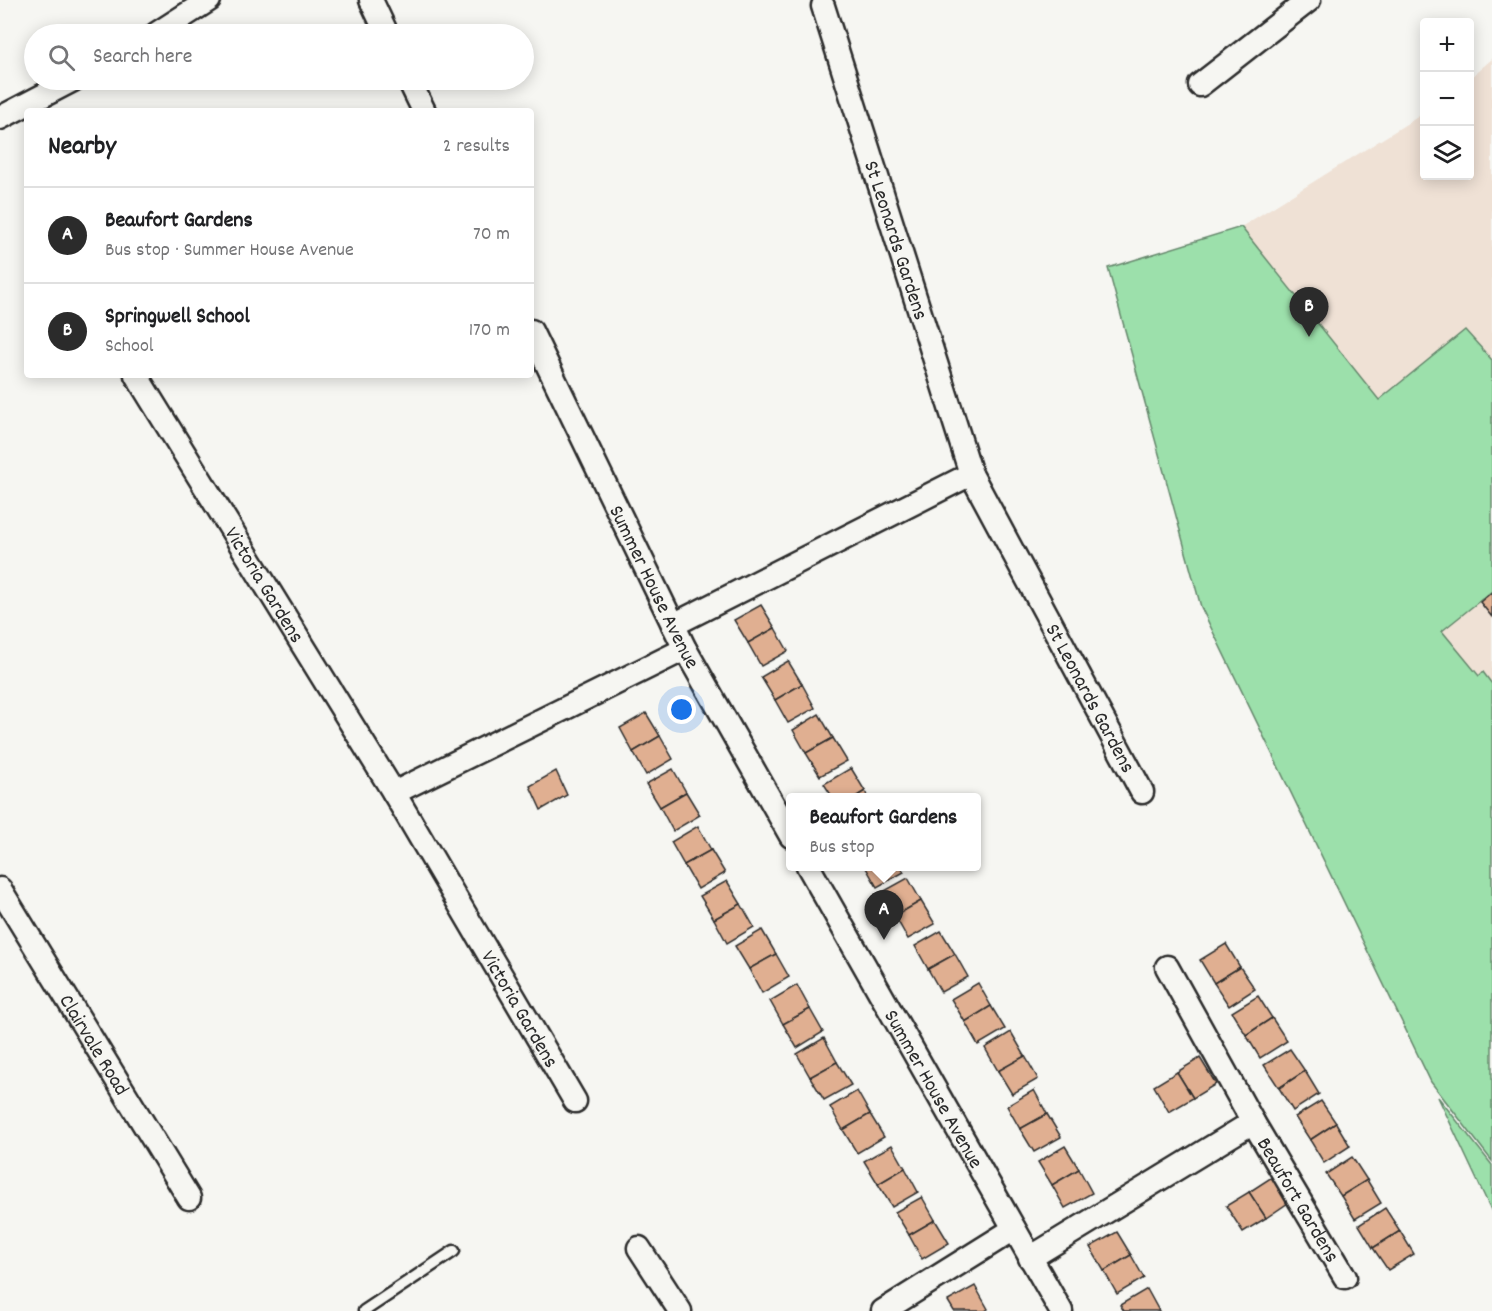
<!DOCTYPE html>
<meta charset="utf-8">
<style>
:root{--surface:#fff;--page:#f6f6f6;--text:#202124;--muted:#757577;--line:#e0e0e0;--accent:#2b2b2b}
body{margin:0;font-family:Dekko,sans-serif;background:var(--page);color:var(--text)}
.controls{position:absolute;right:18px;top:18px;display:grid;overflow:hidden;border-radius:6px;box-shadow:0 3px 15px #0003}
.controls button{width:54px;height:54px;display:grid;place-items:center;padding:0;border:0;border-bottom:2px solid var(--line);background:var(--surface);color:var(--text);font:30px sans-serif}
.you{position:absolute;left:682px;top:710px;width:21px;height:21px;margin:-15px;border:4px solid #fff;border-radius:50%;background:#1a73e8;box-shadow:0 0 0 9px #1a73e833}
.badge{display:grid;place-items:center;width:39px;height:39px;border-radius:50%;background:var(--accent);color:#fff;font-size:20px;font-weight:700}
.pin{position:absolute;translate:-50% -50px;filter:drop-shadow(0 2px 3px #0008)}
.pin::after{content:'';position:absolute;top:32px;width:21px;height:18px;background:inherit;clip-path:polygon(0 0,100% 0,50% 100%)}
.popup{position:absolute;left:786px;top:793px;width:195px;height:78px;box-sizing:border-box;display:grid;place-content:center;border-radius:6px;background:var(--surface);filter:drop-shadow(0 2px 4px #0005);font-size:20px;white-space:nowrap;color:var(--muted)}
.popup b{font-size:22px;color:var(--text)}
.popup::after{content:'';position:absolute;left:50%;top:100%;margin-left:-12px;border:12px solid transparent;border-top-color:var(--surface)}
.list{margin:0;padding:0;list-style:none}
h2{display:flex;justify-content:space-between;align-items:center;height:78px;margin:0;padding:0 24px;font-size:26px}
h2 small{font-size:20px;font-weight:400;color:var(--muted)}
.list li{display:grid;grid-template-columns:39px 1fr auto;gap:18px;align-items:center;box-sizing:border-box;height:96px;padding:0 24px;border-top:2px solid var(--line)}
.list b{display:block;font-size:22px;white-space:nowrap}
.list p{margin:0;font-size:20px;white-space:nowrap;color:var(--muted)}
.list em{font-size:20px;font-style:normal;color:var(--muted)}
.icon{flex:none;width:33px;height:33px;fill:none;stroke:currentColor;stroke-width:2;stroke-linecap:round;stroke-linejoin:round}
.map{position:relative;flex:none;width:1492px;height:1311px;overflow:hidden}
.search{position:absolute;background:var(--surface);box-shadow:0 3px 15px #0003;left:24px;top:24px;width:510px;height:66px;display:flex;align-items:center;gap:15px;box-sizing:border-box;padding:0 21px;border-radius:33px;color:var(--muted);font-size:22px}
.panel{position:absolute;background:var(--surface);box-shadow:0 3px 15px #0003;left:24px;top:108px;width:510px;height:270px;border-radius:6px}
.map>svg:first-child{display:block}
.built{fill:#efe1d5}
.green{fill:#9ce0ab;stroke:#64866b;stroke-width:1.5}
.building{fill:#e0af91;stroke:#2b2b2b;stroke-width:1.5}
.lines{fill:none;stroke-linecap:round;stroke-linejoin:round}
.service-casing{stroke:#2b2b2b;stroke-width:15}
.minor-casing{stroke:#2b2b2b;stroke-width:27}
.service{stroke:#f6f6f2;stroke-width:10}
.minor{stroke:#f6f6f2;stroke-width:22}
.labels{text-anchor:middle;stroke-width:6;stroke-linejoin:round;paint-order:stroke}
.street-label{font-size:21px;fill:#2b2b2b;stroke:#f6f6f2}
</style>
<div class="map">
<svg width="1492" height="1311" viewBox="0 0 1492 1311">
<rect width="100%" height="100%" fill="#f6f6f2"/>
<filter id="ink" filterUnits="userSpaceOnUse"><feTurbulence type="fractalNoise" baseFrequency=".0167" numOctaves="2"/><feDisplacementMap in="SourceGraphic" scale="12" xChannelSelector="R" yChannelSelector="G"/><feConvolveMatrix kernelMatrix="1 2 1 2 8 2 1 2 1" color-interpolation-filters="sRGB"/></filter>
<g filter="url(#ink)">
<path class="built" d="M1492,59V1161L1431,1082L1108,268L1241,227L1424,113V176H1470V78Z"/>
<g class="green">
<path d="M1241,227L1379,400L1465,330L1492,360V591L1442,631L1479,676L1483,672L1492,684V1161L1431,1082L1201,607L1108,268Z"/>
<path d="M1438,1097L1492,1165V1212Z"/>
</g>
<g class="building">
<path d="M1492,592V617L1480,602Z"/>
<path d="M761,605L775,628L748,643L734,620Z"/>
<path d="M775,628L788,651L761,666L748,643Z"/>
<path d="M788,661L802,684L775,700L761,677Z"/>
<path d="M802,684L815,708L788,723L775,700Z"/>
<path d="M646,713L660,736L633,752L620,728Z"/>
<path d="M819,714L833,738L806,753L793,730Z"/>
<path d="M660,736L673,759L646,775L633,752Z"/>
<path d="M833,738L847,761L820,776L806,753Z"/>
<path d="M851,768L865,791L854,798H833L824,784Z"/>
<path d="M673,769L686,792L660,807L646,784Z"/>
<path d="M556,771L567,795L541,810L530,786Z"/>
<path d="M865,791L868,798H854Z"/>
<path d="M686,792L700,815L673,831L660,807Z"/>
<path d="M698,826L711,850L684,865L671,842Z"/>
<path d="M711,850L725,873L698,889L684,865Z"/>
<path d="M865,866H900L904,872L877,887Z"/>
<path d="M908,878L921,901L895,916L881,893Z"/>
<path d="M727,881L741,904L714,919L700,896Z"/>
<path d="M921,901L935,924L908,939L895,916Z"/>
<path d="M741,904L754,927L727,943L714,919Z"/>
<path d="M762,930L776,954L749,969L735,946Z"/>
<path d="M941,931L955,954L928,969L915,946Z"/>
<path d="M1226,944L1240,967L1214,983L1200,960Z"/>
<path d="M776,954L789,977L762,993L749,969Z"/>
<path d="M955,954L968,977L941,992L928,969Z"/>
<path d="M1240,967L1255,989L1229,1006L1214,983Z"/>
<path d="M978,983L991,1006L965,1022L951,999Z"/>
<path d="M797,985L810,1009L783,1024L770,1001Z"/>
<path d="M1258,996L1272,1018L1246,1035L1232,1012Z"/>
<path d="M991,1006L1005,1029L978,1045L965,1022Z"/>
<path d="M810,1009L823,1032L797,1048L783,1024Z"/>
<path d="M1272,1018L1287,1041L1260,1058L1246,1035Z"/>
<path d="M1011,1032L1025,1056L998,1071L985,1048Z"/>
<path d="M824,1038L837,1062L810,1077L797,1054Z"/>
<path d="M1290,1049L1305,1071L1279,1088L1264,1065Z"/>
<path d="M1025,1056L1038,1079L1012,1094L998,1071Z"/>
<path d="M1200,1058L1216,1084L1193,1098L1177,1072Z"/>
<path d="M837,1062L851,1085L824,1100L810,1077Z"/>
<path d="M1305,1071L1319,1094L1293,1111L1279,1088Z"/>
<path d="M1177,1072L1193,1098L1169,1112L1154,1086Z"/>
<path d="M1034,1090L1047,1114L1020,1129L1007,1106Z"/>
<path d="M857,1091L870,1114L843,1130L830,1107Z"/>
<path d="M1321,1101L1336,1123L1310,1140L1295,1117Z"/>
<path d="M870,1114L884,1137L857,1153L843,1130Z"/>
<path d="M1047,1114L1061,1137L1034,1152L1020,1129Z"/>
<path d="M1336,1123L1350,1146L1324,1163L1310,1140Z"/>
<path d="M892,1145L905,1168L878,1184L864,1161Z"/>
<path d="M1065,1146L1079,1169L1052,1185L1038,1162Z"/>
<path d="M1352,1157L1367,1180L1341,1196L1326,1174Z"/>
<path d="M905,1168L918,1192L892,1207L878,1184Z"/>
<path d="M1079,1169L1092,1193L1065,1208L1052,1185Z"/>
<path d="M1272,1177L1288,1203L1266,1218L1249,1192Z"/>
<path d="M1367,1180L1381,1203L1355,1219L1341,1196Z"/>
<path d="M1249,1192L1266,1218L1243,1232L1226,1206Z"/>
<path d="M922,1197L935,1220L909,1235L895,1212Z"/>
<path d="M1385,1208L1400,1231L1373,1248L1359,1225Z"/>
<path d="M935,1220L949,1243L922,1259L909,1235Z"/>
<path d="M1400,1231L1414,1254L1388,1270L1373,1248Z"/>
<path d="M1117,1232L1131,1255L1104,1271L1090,1247Z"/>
<path d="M1131,1255L1144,1278L1117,1294L1104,1271Z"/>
<path d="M975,1286L988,1309L985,1311H954L948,1301Z"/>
<path d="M1147,1289L1159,1311H1124L1120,1305Z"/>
</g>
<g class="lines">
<g class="service-casing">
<path id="service" d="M364,1311L454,1251"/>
</g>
<g class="minor-casing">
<g id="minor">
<path d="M371,0L387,34"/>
<path d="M156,34L209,0"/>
<path d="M409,80L424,111"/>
<path d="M1200,85L1309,0"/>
<path d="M0,118L73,80"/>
<path id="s1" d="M531,331L685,649L791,836"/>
<path id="s2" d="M136,375L394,793L685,649"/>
<path id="s3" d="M971,474L1142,792"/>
<path d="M673,625L971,474L823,6"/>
<path id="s4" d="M394,793L575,1101"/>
<path id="s5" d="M808,866L1061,1311"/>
<path id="s6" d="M0,889L189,1198"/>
<path id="s7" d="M1253,1122L1345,1277"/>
<path d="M639,1248L680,1311"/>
<path d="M1030,1258L1253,1122L1167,967"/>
<path d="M883,1311L1014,1229"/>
</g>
</g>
<use href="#service" class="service"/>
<use href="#minor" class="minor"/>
</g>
</g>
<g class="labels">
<g class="street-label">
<text transform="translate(897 240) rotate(72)" y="7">St Leonards Gardens</text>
<text dy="7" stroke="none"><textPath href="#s2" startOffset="246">Victoria Gardens</textPath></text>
<text dy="7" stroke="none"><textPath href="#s1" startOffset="284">Summer House Avenue</textPath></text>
<text dy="7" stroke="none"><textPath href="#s3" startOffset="254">St Leonards Gardens</textPath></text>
<text dy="7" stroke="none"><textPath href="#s4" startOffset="250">Victoria Gardens</textPath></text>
<text dy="7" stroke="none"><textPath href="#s6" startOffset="182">Clairvale Road</textPath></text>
<text dy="7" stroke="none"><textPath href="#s5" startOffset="256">Summer House Avenue</textPath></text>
<text dy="7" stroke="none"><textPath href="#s7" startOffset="90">Beaufort Gardens</textPath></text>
</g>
</g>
</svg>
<div class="controls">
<button>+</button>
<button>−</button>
<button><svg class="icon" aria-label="layers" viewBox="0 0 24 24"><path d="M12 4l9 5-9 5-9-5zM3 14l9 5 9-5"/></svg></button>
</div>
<div class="you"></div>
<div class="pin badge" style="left:884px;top:940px">A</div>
<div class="popup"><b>Beaufort Gardens</b>Bus stop</div>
<div class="pin badge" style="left:1309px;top:337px">B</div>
<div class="search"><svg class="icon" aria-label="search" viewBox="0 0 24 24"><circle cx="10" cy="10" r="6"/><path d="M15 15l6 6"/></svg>Search here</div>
<section class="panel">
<h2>Nearby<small>2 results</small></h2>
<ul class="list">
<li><span class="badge">A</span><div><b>Beaufort Gardens</b><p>Bus stop · Summer House Avenue</p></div><em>70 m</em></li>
<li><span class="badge">B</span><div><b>Springwell School</b><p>School</p></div><em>170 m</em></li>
</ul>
</section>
</div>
